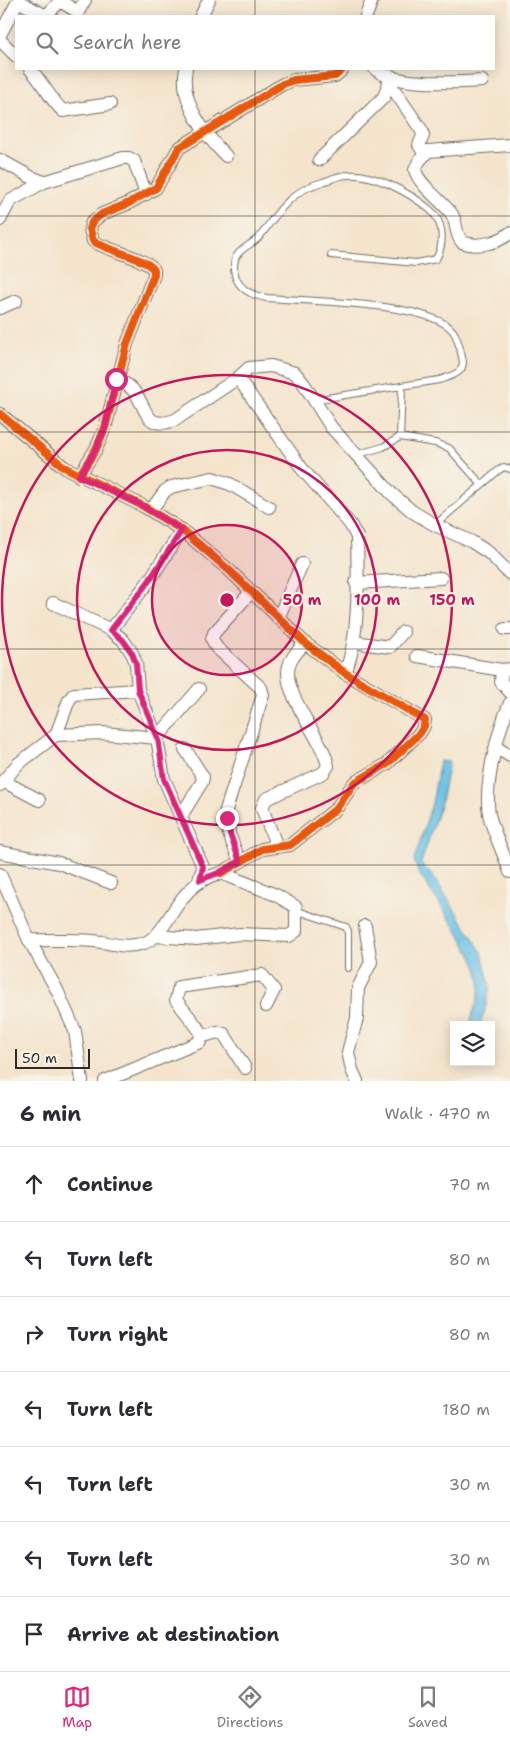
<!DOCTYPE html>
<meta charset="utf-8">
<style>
:root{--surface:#fff;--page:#f7f7f7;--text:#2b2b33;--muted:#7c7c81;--line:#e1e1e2;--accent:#db2777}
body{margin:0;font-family:"Shantell Sans",sans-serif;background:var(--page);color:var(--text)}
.controls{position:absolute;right:15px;bottom:15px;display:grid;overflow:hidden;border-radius:0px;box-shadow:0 2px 12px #0003}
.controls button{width:45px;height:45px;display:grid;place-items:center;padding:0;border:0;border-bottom:1px solid var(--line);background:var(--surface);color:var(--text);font:25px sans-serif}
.scale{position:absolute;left:15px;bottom:12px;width:75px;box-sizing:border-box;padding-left:5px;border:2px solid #2b2b2b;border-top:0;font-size:14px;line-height:18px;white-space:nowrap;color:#2b2b2b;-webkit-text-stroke:4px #f7f3e8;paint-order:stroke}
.stop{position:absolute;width:15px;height:15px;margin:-11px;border:4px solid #db2777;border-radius:50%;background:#fff}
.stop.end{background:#db2777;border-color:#fff;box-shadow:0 1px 5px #0008}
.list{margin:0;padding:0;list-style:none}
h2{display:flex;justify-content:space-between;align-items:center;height:65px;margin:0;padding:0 20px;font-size:21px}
h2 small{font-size:16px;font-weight:400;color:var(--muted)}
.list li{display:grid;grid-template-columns:32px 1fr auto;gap:15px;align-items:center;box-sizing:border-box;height:75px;padding:0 20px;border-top:1px solid var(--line)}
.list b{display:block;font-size:19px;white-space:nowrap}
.list em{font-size:16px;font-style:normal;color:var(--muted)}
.icon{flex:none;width:28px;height:28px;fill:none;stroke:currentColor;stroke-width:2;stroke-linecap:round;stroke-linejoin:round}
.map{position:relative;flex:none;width:510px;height:1081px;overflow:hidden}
.search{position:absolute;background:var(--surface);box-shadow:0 2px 12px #0003;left:15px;right:15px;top:15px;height:55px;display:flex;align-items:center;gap:12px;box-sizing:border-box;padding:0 18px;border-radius:0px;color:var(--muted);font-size:19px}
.sheet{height:590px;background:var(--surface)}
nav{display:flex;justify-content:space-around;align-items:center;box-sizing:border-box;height:70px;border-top:1px solid var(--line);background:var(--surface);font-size:14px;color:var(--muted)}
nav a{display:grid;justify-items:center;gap:2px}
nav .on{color:var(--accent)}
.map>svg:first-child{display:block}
.water{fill:#6ac2e7;stroke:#4a7689}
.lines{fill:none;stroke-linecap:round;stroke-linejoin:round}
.lane-casing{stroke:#716c63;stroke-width:8}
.street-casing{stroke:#716c63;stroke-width:14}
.lane{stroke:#fff;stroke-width:6}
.street{stroke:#fff;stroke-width:12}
.cycleway-casing{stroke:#f7f3e8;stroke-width:11}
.cycleway{stroke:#e8590c;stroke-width:8}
.route{stroke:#db2777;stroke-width:6}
.grid{fill:none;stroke:#2b2b2b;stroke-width:1;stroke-opacity:0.55}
.ring{fill:none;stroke:#c2185b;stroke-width:2.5}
.centre{fill:#c2185b;stroke:#f7f3e8;stroke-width:2.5}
.ring-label{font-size:15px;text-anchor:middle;font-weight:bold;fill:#c2185b;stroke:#f7f3e8;stroke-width:4;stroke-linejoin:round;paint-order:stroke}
</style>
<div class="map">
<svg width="510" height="1081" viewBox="0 0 510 1081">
<rect width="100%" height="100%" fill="#f7f3e8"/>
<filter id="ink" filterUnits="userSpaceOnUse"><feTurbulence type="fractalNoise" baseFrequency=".02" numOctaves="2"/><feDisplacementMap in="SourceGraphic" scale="10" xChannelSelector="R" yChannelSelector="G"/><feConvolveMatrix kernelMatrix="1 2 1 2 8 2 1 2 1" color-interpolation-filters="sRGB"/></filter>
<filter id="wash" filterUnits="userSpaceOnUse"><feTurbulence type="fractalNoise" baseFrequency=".0096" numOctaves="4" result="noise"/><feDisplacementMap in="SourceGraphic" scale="20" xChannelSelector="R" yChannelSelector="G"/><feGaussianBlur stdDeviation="1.12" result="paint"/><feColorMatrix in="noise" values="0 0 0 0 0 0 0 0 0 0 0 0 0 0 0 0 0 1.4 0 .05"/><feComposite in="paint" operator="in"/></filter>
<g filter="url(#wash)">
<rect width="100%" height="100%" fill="#f4e4cc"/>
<path class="water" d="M440,761L449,762L441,802L421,863L435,879L482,952L490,986L485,1010L480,1025H469C474,1009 482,993 479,976C475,952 433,895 418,872L414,860L432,803Z"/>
</g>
<g filter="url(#ink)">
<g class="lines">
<g class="lane-casing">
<g id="lane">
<path d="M314,400L439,380C451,376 467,373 462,357C460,348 458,338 453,331C430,302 306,301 267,298C250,295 235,288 234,268C234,263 234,258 238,254C244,246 255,243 261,235C271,222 280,207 293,197C302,189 312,185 323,182C331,179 340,175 349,175C372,172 411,194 428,208C444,220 445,243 436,259L416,263L331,255"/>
<path d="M400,437L435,443L449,448L481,484"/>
<path d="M355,455L383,447L400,437L402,388"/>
<path d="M435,525L499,470L504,467L510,469"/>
<path d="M298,911L346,927L348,931V968"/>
</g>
</g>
<g class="street-casing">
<g id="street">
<path d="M201,16L209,0"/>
<path d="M366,16L372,0"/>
<path d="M0,35L18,1L46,16L60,1L78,12L85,0"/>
<path d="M0,40L16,56"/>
<path d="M30,69C42,81 52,102 63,111L110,104"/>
<path d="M186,69C179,101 205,135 226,156"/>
<path d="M375,69C396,87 455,82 482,81"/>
<path d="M390,84L422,131L423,136L419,145L424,153"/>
<path d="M510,145L428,151L419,161L415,170C419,185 441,200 451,213C458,222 454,233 462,242C476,248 498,243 510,233"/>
<path d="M0,160L31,177L44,182"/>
<path d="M319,160L384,97L391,76"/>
<path d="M0,220L10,201L44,182L123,158H129L134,161L146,194"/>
<path d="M0,308L16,301"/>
<path d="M238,378L303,470L350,524L357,537C358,577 360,636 345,673"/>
<path d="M116,379C122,382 128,384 133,390C148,408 144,431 175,420L238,378L249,368L271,366L295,373L304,384L331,427L392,494L413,512L435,525L472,542L489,553L510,574"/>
<path d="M0,414L64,467L143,506L182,530L230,571L305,643L345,673L425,720L424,726L420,733L387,764L354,783L336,809L290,845L262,849L221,873"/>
<path d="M79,476L96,449L105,428L127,344L154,275V270C147,258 108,251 93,241L90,229L92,222L102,214L127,204L156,188L179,148L283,84L294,80L335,76L343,69"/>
<path d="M151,510L165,491L171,487L212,478L230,484L269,507"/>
<path d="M356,583L441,578"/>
<path d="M53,603L111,630L123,640L132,653L136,663L138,690L157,738L164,779L203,867L199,880"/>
<path d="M278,618L302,564"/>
<path d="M505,629H510"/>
<path d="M111,630L149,581L182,530"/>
<path d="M354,642L390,647L403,632"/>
<path d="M417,656L502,670L510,669"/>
<path d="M502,670L501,682L510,692"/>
<path d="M510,703C498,730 484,784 489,814C493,833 504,853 510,872"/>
<path d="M56,735L103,733L157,738L199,689"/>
<path d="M497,748L510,756"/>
<path d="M3,781L39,800"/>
<path d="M0,785L18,764L56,735L69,700L74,694L138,690"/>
<path d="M181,816L202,782L203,777L185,749"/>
<path d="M277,847L262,808L266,799L323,773L328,766C324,739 281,694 289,666C291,657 299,650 305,643"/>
<path d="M0,852L59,863L111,883"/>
<path d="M240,862L229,834L226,810L263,695L261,688L216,647L212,639L214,633L251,592"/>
<path d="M0,874L29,940L57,990L75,1031L82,1081"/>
<path d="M29,940C53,941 79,938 102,942C117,945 128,948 144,943C172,933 173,884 221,873L276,895L296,907V931L289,936L239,934L196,939L155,936"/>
<path d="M201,1037L217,1032L224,1034L245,1068"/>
<path d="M105,1081L200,1042L201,1032L176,1000L179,987L262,975L274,990L266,1006"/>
<path d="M357,1081L352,1070L348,1052L357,1018L358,988L371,962L365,926"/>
</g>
</g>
<use href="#lane" class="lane"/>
<use href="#street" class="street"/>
<g class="cycleway-casing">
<g id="cycleway">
<path d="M0,414L64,467L143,506L182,530L230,571L305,643L345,673L425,720L424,726L420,733L387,764L354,783L336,809L290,845L262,849L221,873"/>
<path d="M79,476L96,449L105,428L127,344L154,275V270C147,258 108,251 93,241L90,229L92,222L102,214L127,204L156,188L179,148L283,84L294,80L335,76L343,69"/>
</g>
</g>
<use href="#cycleway" class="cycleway"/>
</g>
</g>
<g class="lines" filter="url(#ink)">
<path class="route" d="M116,379L105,428L96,449L79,476L143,506L182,530L149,581L111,630L123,640L132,653L136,663L138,690L158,738L164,779L203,867L200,880L221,872L240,862L230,834L227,818"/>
</g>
<path class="grid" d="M255,0V16M255,69V1081M0,216H510M0,432H510M0,649H510M0,865H510"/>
<circle cx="227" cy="600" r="75" fill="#c2185b" fill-opacity=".12"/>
<g class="ring">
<circle cx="227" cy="600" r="75"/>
<circle cx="227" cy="600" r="150"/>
<circle cx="227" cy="600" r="225"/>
</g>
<circle cx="227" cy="600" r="8" class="centre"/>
<g class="ring-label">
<text x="302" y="605">50 m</text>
<text x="377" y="605">100 m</text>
<text x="452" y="605">150 m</text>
</g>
</svg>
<div class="controls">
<button><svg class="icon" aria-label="layers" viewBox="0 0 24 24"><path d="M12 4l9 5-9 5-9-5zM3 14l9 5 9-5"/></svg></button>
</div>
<div class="scale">50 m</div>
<div class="stop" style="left:116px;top:379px"></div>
<div class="stop end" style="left:227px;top:818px"></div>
<div class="search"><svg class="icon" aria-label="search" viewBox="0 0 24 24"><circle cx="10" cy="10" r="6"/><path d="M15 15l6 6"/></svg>Search here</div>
</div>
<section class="sheet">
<h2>6 min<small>Walk · 470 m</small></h2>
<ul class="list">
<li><svg class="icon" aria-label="ahead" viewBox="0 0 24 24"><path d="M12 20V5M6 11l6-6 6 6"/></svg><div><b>Continue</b></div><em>70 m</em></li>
<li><svg class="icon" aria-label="left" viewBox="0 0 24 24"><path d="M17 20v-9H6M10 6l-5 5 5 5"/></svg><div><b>Turn left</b></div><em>80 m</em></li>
<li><svg class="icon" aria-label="right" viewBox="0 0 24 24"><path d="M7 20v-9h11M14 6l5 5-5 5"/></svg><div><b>Turn right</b></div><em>80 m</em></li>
<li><svg class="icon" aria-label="left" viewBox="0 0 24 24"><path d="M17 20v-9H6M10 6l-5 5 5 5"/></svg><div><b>Turn left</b></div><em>180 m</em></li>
<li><svg class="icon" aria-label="left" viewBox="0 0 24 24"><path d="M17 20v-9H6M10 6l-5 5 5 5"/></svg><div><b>Turn left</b></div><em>30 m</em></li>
<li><svg class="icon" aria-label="left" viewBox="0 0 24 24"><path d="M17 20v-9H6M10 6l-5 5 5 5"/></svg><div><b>Turn left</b></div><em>30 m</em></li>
<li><svg class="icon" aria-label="arrive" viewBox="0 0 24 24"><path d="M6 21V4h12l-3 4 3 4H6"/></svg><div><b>Arrive at destination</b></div></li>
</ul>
</section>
<nav>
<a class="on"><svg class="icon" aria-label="map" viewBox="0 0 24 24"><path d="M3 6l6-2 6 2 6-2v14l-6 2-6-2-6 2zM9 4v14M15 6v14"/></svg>Map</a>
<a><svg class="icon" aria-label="directions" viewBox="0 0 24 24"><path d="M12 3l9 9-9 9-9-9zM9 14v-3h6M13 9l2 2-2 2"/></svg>Directions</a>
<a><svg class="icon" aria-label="saved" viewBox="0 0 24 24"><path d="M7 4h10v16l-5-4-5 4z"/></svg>Saved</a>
</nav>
